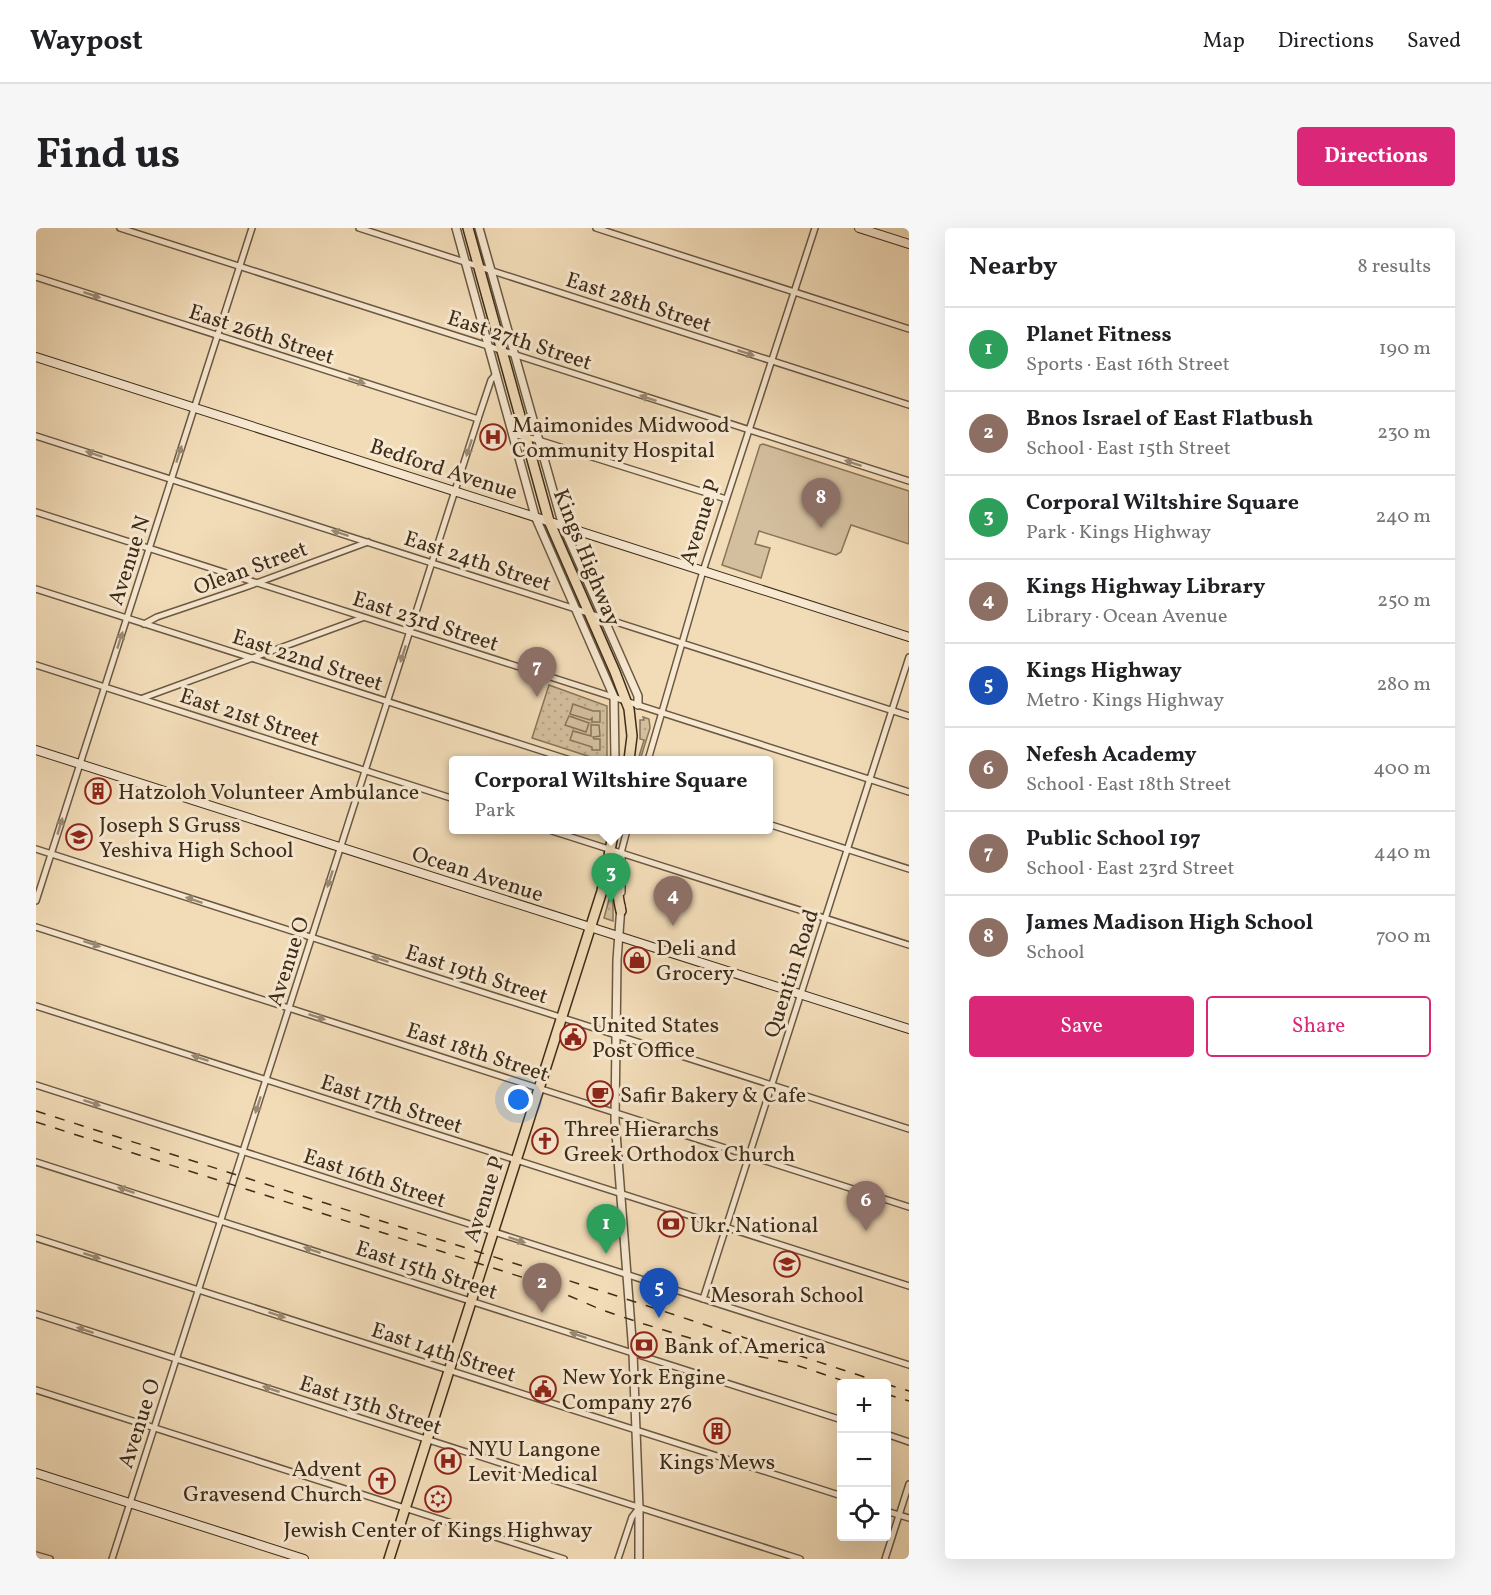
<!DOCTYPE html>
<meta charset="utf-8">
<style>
:root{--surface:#fff;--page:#f6f6f6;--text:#202124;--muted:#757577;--line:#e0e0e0;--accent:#db2777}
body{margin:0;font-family:Vollkorn,serif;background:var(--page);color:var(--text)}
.controls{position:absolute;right:18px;bottom:18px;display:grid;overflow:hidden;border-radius:6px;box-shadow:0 6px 24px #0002}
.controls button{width:54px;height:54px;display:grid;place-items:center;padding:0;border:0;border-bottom:2px solid var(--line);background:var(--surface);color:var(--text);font:30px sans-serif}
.you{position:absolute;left:483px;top:872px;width:21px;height:21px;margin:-15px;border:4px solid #fff;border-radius:50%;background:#1a73e8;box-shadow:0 0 0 9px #1a73e833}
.badge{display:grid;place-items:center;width:39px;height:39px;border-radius:50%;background:var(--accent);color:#fff;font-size:20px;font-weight:700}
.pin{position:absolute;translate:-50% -50px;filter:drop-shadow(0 2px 3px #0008)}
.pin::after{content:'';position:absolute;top:32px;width:21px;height:18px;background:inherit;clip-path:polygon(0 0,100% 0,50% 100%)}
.popup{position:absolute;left:413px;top:528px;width:324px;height:78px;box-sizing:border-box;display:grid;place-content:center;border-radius:6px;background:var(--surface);filter:drop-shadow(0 2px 4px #0005);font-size:20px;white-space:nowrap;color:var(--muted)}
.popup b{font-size:22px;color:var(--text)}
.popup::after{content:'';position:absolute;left:50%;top:100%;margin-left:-12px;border:12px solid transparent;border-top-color:var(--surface)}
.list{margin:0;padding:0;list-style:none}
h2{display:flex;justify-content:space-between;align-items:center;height:78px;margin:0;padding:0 24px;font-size:26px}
h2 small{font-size:20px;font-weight:400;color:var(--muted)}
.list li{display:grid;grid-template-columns:39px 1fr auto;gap:18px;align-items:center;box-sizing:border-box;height:84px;padding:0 24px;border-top:2px solid var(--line)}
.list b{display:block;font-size:22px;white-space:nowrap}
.list p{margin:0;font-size:20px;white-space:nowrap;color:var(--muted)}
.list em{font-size:20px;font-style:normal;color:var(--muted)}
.actions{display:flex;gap:12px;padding:18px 24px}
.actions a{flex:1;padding:14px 0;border:2px solid var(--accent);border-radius:6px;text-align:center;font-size:21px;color:var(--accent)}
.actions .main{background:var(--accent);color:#fff}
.icon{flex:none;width:33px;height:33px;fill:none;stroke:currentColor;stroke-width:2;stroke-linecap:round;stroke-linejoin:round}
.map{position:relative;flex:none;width:873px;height:1331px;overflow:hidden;border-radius:6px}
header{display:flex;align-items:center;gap:36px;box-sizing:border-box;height:84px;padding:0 30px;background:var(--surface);border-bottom:2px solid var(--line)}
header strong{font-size:28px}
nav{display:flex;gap:33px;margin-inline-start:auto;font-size:21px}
.intro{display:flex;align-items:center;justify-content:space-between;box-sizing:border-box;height:144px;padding:0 36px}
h1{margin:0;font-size:42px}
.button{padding:15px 27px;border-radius:6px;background:var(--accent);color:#fff;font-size:21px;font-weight:700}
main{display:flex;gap:36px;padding:0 36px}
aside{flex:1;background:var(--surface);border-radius:6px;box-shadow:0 6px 24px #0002}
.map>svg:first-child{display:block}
.grass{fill:url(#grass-dots);stroke:#88755a;stroke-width:1.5}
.garden{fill:#d3be9d;stroke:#88755a;stroke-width:1.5}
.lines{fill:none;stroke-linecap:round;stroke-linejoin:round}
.minor-casing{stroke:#6a5840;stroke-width:8}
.tertiary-casing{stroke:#6a5840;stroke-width:10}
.secondary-casing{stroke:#3d2c18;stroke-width:10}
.primary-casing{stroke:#3d2c18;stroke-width:12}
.minor{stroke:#f7e8d1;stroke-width:5}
.tertiary{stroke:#f7e8d1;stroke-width:7}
.secondary{stroke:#f7e8d1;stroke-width:8}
.primary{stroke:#f2dcb8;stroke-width:9}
.rail{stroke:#3d2c18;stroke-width:1.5;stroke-dasharray:10 10;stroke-linecap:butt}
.oneway{fill:#9a8a74}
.labels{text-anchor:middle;stroke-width:6;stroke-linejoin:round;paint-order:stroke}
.street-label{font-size:22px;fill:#3d2c18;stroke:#f7e8d1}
.poi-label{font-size:22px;fill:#3d2c18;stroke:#f7e8d1;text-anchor:start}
</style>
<header>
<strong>Waypost</strong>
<nav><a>Map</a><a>Directions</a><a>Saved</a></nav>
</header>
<div class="intro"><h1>Find us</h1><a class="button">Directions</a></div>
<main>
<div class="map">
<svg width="873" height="1331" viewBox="0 0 873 1331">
<defs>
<pattern id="grass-dots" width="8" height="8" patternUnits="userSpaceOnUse" patternTransform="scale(1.5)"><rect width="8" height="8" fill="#d3be9d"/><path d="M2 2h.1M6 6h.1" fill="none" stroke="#b6a386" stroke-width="1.8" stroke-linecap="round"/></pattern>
</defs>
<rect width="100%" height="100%" fill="#f2dcb8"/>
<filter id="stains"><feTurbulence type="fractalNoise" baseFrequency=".00333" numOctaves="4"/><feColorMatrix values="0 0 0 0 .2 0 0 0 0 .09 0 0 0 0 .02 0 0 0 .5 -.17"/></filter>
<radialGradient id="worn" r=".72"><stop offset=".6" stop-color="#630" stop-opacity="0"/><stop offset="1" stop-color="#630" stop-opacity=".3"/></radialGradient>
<g class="grass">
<path d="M513,457L571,478V532H564L496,510Z"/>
<path d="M607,489L613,491L614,500L605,529L602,532L608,512L604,511V492H608Z"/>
<path d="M574,668H577V693L568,690Z"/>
</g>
<g class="garden">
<path d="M727,216L873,263V316L815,297L805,324L800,327L723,303L719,316L734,320L725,350L686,337L724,217Z"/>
<path d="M537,476L557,483H564V494H556V490L554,492L534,486Z"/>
<path d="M533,488L553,495L550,504L529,497Z"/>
<path d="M555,497H563L564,508L557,509L558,511H564V522H556V519L534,512L537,503L555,508Z"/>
</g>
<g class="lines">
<g class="minor-casing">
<g id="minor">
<path d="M84,0L873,253"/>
<path d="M323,0L873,177"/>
<path d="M560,0L873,101"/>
<path d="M0,49L442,191"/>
<path d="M476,206L502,212L690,271"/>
<path d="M0,208L873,488"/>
<path d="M0,284L873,564"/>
<path d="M0,361L534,532"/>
<path d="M108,396L121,389L207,360L332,314"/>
<path d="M0,437L418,571"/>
<path d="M107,470L326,390"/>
<path d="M612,532L667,343L779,0"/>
<path d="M732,596L873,641"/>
<path d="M513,602L873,717"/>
<path d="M0,621L873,901"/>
<path d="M585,625L591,602"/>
<path d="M0,673L216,0"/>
<path d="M0,699L873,979"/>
<path d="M0,778L873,1058"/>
<path d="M0,857L873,1137"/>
<path d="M0,934L806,1192"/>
<path d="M0,1010L806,1268"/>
<path d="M667,1071L873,429"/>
<path d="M0,1086L764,1331"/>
<path d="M0,1162L528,1331"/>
<path d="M850,1206L873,1214"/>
<path d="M850,1283L873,1290"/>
<path d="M0,1327L14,1331"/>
<path d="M76,1331L442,191L455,152L460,146"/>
<path d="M582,1331L596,1289L603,1280"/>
<path d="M849,1331L873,1256"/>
</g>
</g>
<g class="tertiary-casing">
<g id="tertiary">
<path d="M420,0L499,288L578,469L579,532"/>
<path d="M443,0L527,298L602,468V477"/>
<path d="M585,625V664"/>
<path d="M585,678L581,732L579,892L597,1125L603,1280V1331"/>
</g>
</g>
<g class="secondary-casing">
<g id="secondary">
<path d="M823,0L873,16"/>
<path d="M0,129L873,409"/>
<path d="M0,522L873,801"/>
<path d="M0,1245L268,1331"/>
</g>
</g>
<g class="primary-casing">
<g id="primary">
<path d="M432,0L513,293L579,444L593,481L596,508L593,532"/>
<path d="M575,623C581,643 580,663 585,683"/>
<path d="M353,1331L566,663L578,602"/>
</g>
</g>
<use href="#minor" class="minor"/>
<use href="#tertiary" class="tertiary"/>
<use href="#secondary" class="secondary"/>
<use href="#primary" class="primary"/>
<g class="rail">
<path d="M0,883L581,1068L850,1156"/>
<path d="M0,894L501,1054L566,1082L608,1096L693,1122L754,1135L817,1156"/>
<path d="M850,1156L873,1163"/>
<path d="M850,1166L873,1173"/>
</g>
</g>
<defs><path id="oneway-solid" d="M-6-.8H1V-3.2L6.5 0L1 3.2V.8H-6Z" transform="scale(1.5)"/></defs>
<g class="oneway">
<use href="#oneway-solid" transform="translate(56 67) rotate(18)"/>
<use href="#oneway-solid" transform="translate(710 125) rotate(18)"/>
<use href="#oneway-solid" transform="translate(321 153) rotate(18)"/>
<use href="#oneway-solid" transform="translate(612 170) rotate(-162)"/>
<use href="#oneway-solid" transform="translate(433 220) rotate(108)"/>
<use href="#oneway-solid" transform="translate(58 226) rotate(-162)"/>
<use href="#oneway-solid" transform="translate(143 226) rotate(-72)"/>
<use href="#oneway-solid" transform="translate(817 235) rotate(-162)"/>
<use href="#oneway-solid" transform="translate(304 305) rotate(-162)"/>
<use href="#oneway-solid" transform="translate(84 412) rotate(-72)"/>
<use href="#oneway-solid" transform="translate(367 426) rotate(108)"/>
<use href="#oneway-solid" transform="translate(24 598) rotate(-73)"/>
<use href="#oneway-solid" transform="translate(294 651) rotate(108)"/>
<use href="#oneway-solid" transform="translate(158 672) rotate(-162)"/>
<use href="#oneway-solid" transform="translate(56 716) rotate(18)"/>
<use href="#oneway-solid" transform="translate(344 731) rotate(-162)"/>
<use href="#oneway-solid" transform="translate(281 789) rotate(18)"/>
<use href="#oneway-solid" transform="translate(164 830) rotate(-162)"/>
<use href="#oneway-solid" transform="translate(56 875) rotate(18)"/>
<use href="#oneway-solid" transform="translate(222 877) rotate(108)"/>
<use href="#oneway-solid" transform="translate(90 962) rotate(-162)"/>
<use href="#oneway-solid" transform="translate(481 1012) rotate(18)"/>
<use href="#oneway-solid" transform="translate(276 1022) rotate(-162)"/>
<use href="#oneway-solid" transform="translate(56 1028) rotate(18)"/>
<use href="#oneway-solid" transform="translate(241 1087) rotate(18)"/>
<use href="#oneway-solid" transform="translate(49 1102) rotate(-162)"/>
<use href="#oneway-solid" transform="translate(542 1107) rotate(-162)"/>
<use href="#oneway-solid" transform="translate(235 1161) rotate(-162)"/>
</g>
<defs>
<g id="hospital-ring" transform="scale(1.35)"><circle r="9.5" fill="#f7e8d1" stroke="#8f2418" stroke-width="1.5"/><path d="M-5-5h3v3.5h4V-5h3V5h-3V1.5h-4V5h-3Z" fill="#8f2418"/></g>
<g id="building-ring" transform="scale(1.35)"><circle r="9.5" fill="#f7e8d1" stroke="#8f2418" stroke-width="1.5"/><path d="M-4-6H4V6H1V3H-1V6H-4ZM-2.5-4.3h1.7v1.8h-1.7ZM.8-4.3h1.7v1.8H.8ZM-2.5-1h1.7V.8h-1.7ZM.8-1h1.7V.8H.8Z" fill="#8f2418"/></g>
<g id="school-ring" transform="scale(1.35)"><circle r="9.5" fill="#f7e8d1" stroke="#8f2418" stroke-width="1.5"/><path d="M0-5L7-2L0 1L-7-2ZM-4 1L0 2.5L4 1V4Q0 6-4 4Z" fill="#8f2418"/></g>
<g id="shop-ring" transform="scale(1.35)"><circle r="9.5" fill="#f7e8d1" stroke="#8f2418" stroke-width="1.5"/><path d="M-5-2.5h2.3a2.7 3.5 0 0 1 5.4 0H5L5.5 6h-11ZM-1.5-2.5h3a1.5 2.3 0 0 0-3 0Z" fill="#8f2418"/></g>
<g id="civic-ring" transform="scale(1.35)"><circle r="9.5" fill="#f7e8d1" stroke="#8f2418" stroke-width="1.5"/><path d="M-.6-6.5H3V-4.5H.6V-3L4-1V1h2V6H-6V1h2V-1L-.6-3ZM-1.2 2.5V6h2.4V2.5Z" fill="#8f2418"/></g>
<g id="cafe-ring" transform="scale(1.35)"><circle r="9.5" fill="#f7e8d1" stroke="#8f2418" stroke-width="1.5"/><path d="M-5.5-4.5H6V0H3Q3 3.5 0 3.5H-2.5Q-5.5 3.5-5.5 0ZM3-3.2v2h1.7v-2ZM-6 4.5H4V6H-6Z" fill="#8f2418"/></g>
<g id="church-ring" transform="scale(1.35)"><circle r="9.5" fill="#f7e8d1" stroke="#8f2418" stroke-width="1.5"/><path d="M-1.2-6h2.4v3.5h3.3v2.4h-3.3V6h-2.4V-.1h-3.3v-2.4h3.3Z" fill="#8f2418"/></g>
<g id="bank-ring" transform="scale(1.35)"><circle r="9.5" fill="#f7e8d1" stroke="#8f2418" stroke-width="1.5"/><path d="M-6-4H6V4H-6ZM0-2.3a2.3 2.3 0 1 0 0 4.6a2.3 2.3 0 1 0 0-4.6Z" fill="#8f2418"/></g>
<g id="synagogue-ring" transform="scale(1.35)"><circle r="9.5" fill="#f7e8d1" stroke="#8f2418" stroke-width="1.5"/><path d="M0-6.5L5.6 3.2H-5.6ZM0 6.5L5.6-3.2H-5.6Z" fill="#8f2418"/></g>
</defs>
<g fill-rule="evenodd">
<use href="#hospital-ring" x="457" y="209"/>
<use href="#building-ring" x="62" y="563"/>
<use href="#school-ring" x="43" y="609"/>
<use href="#shop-ring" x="601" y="732"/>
<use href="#civic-ring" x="537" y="809"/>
<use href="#cafe-ring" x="564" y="866"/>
<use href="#church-ring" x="509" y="913"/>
<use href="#bank-ring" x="635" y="996"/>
<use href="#school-ring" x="751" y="1036"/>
<use href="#bank-ring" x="608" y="1117"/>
<use href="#civic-ring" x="507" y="1161"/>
<use href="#building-ring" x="681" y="1203"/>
<use href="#hospital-ring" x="412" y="1233"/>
<use href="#church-ring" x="346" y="1253"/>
<use href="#synagogue-ring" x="402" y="1271"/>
</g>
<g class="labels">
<g class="street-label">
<text transform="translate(603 73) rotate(18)" y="8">East 28th Street</text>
<text transform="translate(226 105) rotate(18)" y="8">East 26th Street</text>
<text transform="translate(484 111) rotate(18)" y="8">East 27th Street</text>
<text transform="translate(408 240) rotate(18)" y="8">Bedford Avenue</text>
<text transform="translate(663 294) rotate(-72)" y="8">Avenue P</text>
<text transform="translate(552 329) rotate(68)" y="8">Kings Highway</text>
<text transform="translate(92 332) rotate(-72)" y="8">Avenue N</text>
<text transform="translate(442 332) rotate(18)" y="8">East 24th Street</text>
<text transform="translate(214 339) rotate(-20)" y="8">Olean Street</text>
<text transform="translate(390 392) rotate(18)" y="8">East 23rd Street</text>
<text transform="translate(272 431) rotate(18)" y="8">East 22nd Street</text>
<text transform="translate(214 488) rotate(18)" y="8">East 21st Street</text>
<text transform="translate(442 645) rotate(18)" y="8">Ocean Avenue</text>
<text transform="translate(251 733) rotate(-72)" y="8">Avenue O</text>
<text transform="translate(441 745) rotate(18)" y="8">East 19th Street</text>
<text transform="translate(754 745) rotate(-72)" y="8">Quentin Road</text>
<text transform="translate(442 823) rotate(18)" y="8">East 18th Street</text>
<text transform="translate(356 875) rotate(18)" y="8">East 17th Street</text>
<text transform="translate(339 949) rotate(18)" y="8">East 16th Street</text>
<text transform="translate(447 971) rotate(-72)" y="8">Avenue P</text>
<text transform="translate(391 1041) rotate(18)" y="8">East 15th Street</text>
<text transform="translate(408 1123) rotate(18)" y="8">East 14th Street</text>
<text transform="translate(335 1176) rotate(18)" y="8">East 13th Street</text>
<text transform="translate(102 1195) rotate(-72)" y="8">Avenue O</text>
</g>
<g class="poi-label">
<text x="476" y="204">Maimonides Midwood<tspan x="476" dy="25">Community Hospital</tspan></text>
<text x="82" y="571">Hatzoloh Volunteer Ambulance</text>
<text x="63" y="604">Joseph S Gruss<tspan x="63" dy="25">Yeshiva High School</tspan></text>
<text x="620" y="727">Deli and<tspan x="620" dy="25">Grocery</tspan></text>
<text x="556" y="804">United States<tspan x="556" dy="25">Post Office</tspan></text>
<text x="584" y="874">Safir Bakery &amp; Cafe</text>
<text x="528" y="908">Three Hierarchs<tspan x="528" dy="25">Greek Orthodox Church</tspan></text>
<text x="654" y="1004">Ukr. National</text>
<text x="751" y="1074" text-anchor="middle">Mesorah School</text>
<text x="628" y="1125">Bank of America</text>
<text x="526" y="1156">New York Engine<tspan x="526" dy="25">Company 276</tspan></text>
<text x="432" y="1228">NYU Langone<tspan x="432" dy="25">Levit Medical</tspan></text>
<text x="681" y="1241" text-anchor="middle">Kings Mews</text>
<text x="326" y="1248" text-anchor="end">Advent<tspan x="326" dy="25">Gravesend Church</tspan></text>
<text x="402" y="1309" text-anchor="middle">Jewish Center of Kings Highway</text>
</g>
</g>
<rect width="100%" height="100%" filter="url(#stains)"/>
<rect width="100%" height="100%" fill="url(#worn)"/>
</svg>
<div class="controls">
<button>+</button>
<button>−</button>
<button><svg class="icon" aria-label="locate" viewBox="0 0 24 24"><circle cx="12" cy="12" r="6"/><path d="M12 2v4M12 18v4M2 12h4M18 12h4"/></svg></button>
</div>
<div class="you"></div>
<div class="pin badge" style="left:570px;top:1026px;background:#2e9e5b">1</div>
<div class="pin badge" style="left:506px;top:1085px;background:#8d6e63">2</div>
<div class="pin badge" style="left:575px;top:675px;background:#2e9e5b">3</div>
<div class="popup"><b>Corporal Wiltshire Square</b>Park</div>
<div class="pin badge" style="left:637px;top:698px;background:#8d6e63">4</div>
<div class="pin badge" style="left:623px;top:1090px;background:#1a4fb4">5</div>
<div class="pin badge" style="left:830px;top:1003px;background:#8d6e63">6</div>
<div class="pin badge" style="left:501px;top:469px;background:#8d6e63">7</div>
<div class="pin badge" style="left:785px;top:300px;background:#8d6e63">8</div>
</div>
<aside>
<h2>Nearby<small>8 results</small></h2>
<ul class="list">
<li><span class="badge" style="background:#2e9e5b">1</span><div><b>Planet Fitness</b><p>Sports · East 16th Street</p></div><em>190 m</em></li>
<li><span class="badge" style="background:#8d6e63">2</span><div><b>Bnos Israel of East Flatbush</b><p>School · East 15th Street</p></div><em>230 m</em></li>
<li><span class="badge" style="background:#2e9e5b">3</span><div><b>Corporal Wiltshire Square</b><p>Park · Kings Highway</p></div><em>240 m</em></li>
<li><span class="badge" style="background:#8d6e63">4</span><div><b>Kings Highway Library</b><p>Library · Ocean Avenue</p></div><em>250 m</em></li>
<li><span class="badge" style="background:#1a4fb4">5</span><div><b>Kings Highway</b><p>Metro · Kings Highway</p></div><em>280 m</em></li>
<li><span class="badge" style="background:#8d6e63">6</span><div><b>Nefesh Academy</b><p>School · East 18th Street</p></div><em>400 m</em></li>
<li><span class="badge" style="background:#8d6e63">7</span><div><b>Public School 197</b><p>School · East 23rd Street</p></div><em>440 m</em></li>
<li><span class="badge" style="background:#8d6e63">8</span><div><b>James Madison High School</b><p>School</p></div><em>700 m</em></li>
</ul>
<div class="actions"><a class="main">Save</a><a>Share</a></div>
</aside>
</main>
